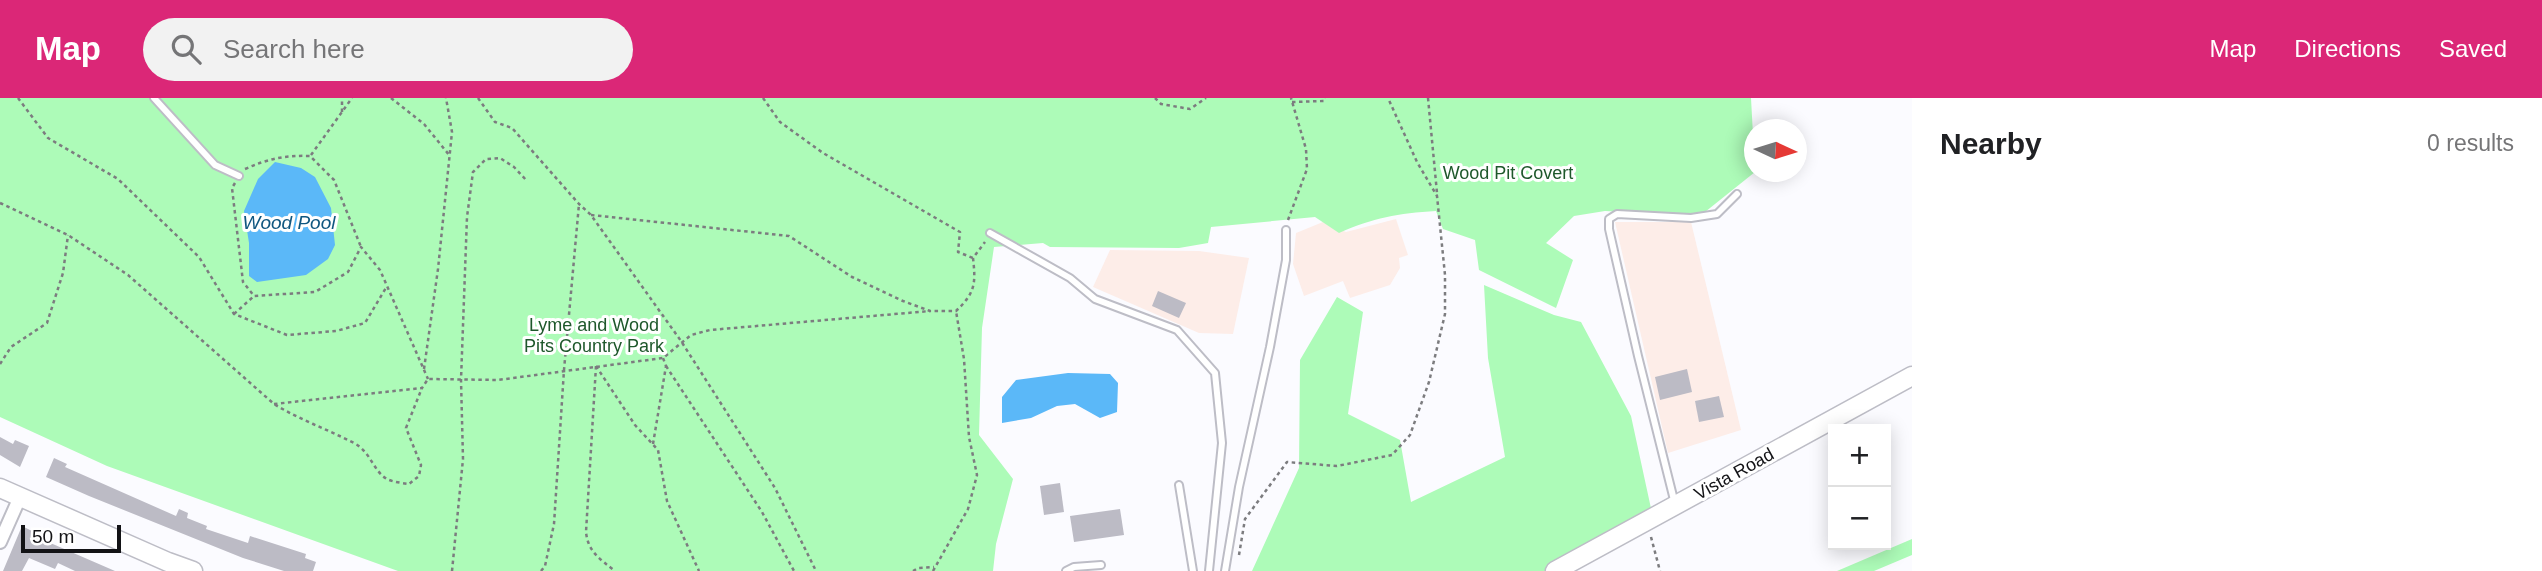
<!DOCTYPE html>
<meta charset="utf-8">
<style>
:root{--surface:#fff;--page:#f2f2f2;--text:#202124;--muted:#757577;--line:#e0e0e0;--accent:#db2777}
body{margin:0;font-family:Helvetica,sans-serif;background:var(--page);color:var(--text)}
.controls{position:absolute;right:21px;bottom:21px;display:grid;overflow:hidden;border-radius:0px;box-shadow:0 4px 18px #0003}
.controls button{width:63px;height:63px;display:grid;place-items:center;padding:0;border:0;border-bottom:2px solid var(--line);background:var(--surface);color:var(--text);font:35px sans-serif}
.compass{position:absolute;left:1744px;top:21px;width:63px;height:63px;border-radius:50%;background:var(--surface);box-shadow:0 4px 18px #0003;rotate:94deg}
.scale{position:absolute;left:21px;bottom:18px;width:100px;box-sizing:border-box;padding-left:7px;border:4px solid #131316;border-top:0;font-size:19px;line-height:24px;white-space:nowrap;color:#131316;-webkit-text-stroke:5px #fff;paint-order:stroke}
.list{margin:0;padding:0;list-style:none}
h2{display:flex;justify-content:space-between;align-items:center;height:91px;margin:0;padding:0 28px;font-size:30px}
h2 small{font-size:23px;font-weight:400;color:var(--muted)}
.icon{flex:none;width:38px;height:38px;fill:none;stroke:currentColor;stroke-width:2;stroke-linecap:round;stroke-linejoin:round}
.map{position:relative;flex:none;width:1912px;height:473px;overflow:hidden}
header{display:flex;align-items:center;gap:42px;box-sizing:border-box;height:98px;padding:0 35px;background:var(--accent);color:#fff}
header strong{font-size:33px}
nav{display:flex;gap:38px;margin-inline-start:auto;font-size:24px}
.search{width:490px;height:63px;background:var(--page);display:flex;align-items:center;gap:18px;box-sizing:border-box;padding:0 24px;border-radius:38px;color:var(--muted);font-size:26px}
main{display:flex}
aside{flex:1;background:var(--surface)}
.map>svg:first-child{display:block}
.industrial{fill:#fdede8}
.green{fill:#adfbb8}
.water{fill:#5bb8f8}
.building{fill:#bcbbc5}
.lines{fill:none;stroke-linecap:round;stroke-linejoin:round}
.service-casing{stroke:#bdbdc6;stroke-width:10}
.minor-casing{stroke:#bdbdc6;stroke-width:16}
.secondary-casing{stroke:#bdbdc6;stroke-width:21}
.path{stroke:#7c7c7f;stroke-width:2.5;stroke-dasharray:3.5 3.5;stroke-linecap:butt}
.service{stroke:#fff;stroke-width:6}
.minor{stroke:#fff;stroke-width:12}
.secondary{stroke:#fff;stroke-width:18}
.labels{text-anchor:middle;stroke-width:6;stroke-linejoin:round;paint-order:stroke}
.park-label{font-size:18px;fill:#1e582b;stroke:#fff}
.street-label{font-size:18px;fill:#131316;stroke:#fff}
.water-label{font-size:19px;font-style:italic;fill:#105780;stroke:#fff}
</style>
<header>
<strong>Map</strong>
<div class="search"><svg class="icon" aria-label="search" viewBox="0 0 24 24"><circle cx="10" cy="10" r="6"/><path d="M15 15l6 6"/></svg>Search here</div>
<nav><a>Map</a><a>Directions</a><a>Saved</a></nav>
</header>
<main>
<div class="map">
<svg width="1912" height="473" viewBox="0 0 1912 473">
<rect width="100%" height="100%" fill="#fbfbff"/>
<g class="industrial">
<path d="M1396,121L1408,157L1399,160L1400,170L1390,187L1350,200L1343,183L1304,198L1293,166L1296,135L1323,124L1346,134Z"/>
<path d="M1615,124H1691L1741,332L1668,355Z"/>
<path d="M1110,152L1199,153L1249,160L1233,236L1199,235L1093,189Z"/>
</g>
<g class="green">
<path d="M0,0H1751L1755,74L1700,118L1605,113L1574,118L1546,145L1573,162L1556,210L1479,172L1475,142L1443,131L1436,113C1398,115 1373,120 1339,135L1315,119L1211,129L1208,145L1179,150L1050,149L1043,145L994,149L982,230L979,337L1013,381L996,446L993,473H398L107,368L0,319Z"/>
<path d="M1484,187L1554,217L1581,224L1631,318L1652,415L1548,473H1252L1299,370L1300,262L1337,199L1363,214L1348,316L1400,342L1411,404L1505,359L1488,260Z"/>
<path d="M1912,441V457L1874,473H1837Z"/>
</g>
<g class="water">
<path d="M275,64L301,70L315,79L331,110L335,147L328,161L306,177L257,184L249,178V145L244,113L258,81Z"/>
<path d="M1068,275L1110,276L1118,285L1117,314L1100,320L1075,306L1057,308L1031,320L1002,325V299L1016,282Z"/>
</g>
<g class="building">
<path d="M1158,193L1186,205L1179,220L1152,208Z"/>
<path d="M1687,271L1692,294L1660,302L1655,279Z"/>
<path d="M1719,298L1724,319L1699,324L1695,303Z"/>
<path d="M0,339L13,346L15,342L29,348L20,369L0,357Z"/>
<path d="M54,360L67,366L65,369L176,418L179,411L188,415L187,420L207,428L206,431L248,445L250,438L306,456L305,460L316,464L313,473H284L243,460L89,398L46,379Z"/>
<path d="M1060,385L1064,414L1044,417L1040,388Z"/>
<path d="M1120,411L1124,437L1074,444L1070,418Z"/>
<path d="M22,428L34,434L32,437L115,473H75L58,465L55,471L29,460L22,473H3Z"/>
</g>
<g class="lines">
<g class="service-casing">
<g id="service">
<path d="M154,0L215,67L239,78"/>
<path d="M990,135L1070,180L1095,201L1177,232L1215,275L1222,345L1209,473"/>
<path d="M1179,387L1193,473"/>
<path d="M1675,406L1638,258L1609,131V121L1617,116L1691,120L1717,116L1737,96"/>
<path d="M1066,473L1074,469L1101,467"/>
<path d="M1225,473L1239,389L1270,249L1286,162V132"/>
</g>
</g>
<g class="minor-casing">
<path id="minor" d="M0,444L20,399"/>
</g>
<g class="secondary-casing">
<g id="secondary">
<path d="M0,390L168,464L193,473"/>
<path d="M1555,473L1912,278"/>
</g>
</g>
<g class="path">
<path d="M18,0L48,40L118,81L199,159L234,216L287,237L336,233L365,225L387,188"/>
<path d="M391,0L424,26L450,58"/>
<path d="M478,0L495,24L512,30L579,106L591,117L681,243L775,390L816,473"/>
<path d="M763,0L780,24L823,55L960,134L958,154L973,160"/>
<path d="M1155,0L1161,6L1190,11L1206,0"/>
<path d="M1428,0L1437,95"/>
<path d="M1292,4L1324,3L1325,0"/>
<path d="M342,14V0"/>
<path d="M311,57L352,0"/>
<path d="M245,71C267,61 286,57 310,58L334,82L361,149"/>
<path d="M235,85L232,90L243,184L254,198L315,194L348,174L361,149L380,172L428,281"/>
<path d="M0,105L68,137L128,177L274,306C300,322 327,331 354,345C371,354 373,373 387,381C393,384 402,385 409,386L419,378L421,367L406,330L422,290"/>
<path d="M591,117L789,138L852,179L903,203L930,213H956C975,195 976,186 973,160L985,144"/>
<path d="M1288,122L1307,71L1306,51L1291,0"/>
<path d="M234,216L254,198"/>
<path d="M0,266L11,249L47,225L63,175L68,137"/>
<path d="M596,268L635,327L658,352L667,403L699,473"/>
<path d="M596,268L586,434C588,454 600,461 615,473"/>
<path d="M666,268L762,414L794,473"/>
<path d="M424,271L438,171L452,34L446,0"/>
<path d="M274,306L422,290L428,281L498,282L663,260L691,237L710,232L930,213"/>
<path d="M653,346L666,268L663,260"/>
<path d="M1651,439L1660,473"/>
<path d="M1239,457L1245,421L1287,364L1337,368L1392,357L1410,337L1429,284L1445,216V177L1437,98L1417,64L1388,0"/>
<path d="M452,473L463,361L461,282L467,119L473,74L486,61L500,60L514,69L527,83"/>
<path d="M541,473L545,468L554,426L564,272L579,106"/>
<path d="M913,473L918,470L934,469"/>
<path d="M933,473L968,411L977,377L969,339L964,261L956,213"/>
</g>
<use href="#service" class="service"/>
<use href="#minor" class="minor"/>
<use href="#secondary" class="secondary"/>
</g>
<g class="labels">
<g class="park-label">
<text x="1508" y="81">Wood Pit Covert</text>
<text x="594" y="233">Lyme and Wood<tspan x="594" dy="21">Pits Country Park</tspan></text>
</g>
<g class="street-label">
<text transform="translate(1734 376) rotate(-29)" y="6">Vista Road</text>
</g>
<g class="water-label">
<text x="289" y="131">Wood Pool</text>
</g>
</g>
</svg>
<div class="controls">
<button>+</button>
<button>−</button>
</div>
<svg class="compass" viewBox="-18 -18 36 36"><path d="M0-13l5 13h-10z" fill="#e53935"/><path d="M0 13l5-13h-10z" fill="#757577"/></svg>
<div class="scale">50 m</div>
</div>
<aside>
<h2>Nearby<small>0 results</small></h2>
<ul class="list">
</ul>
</aside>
</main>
